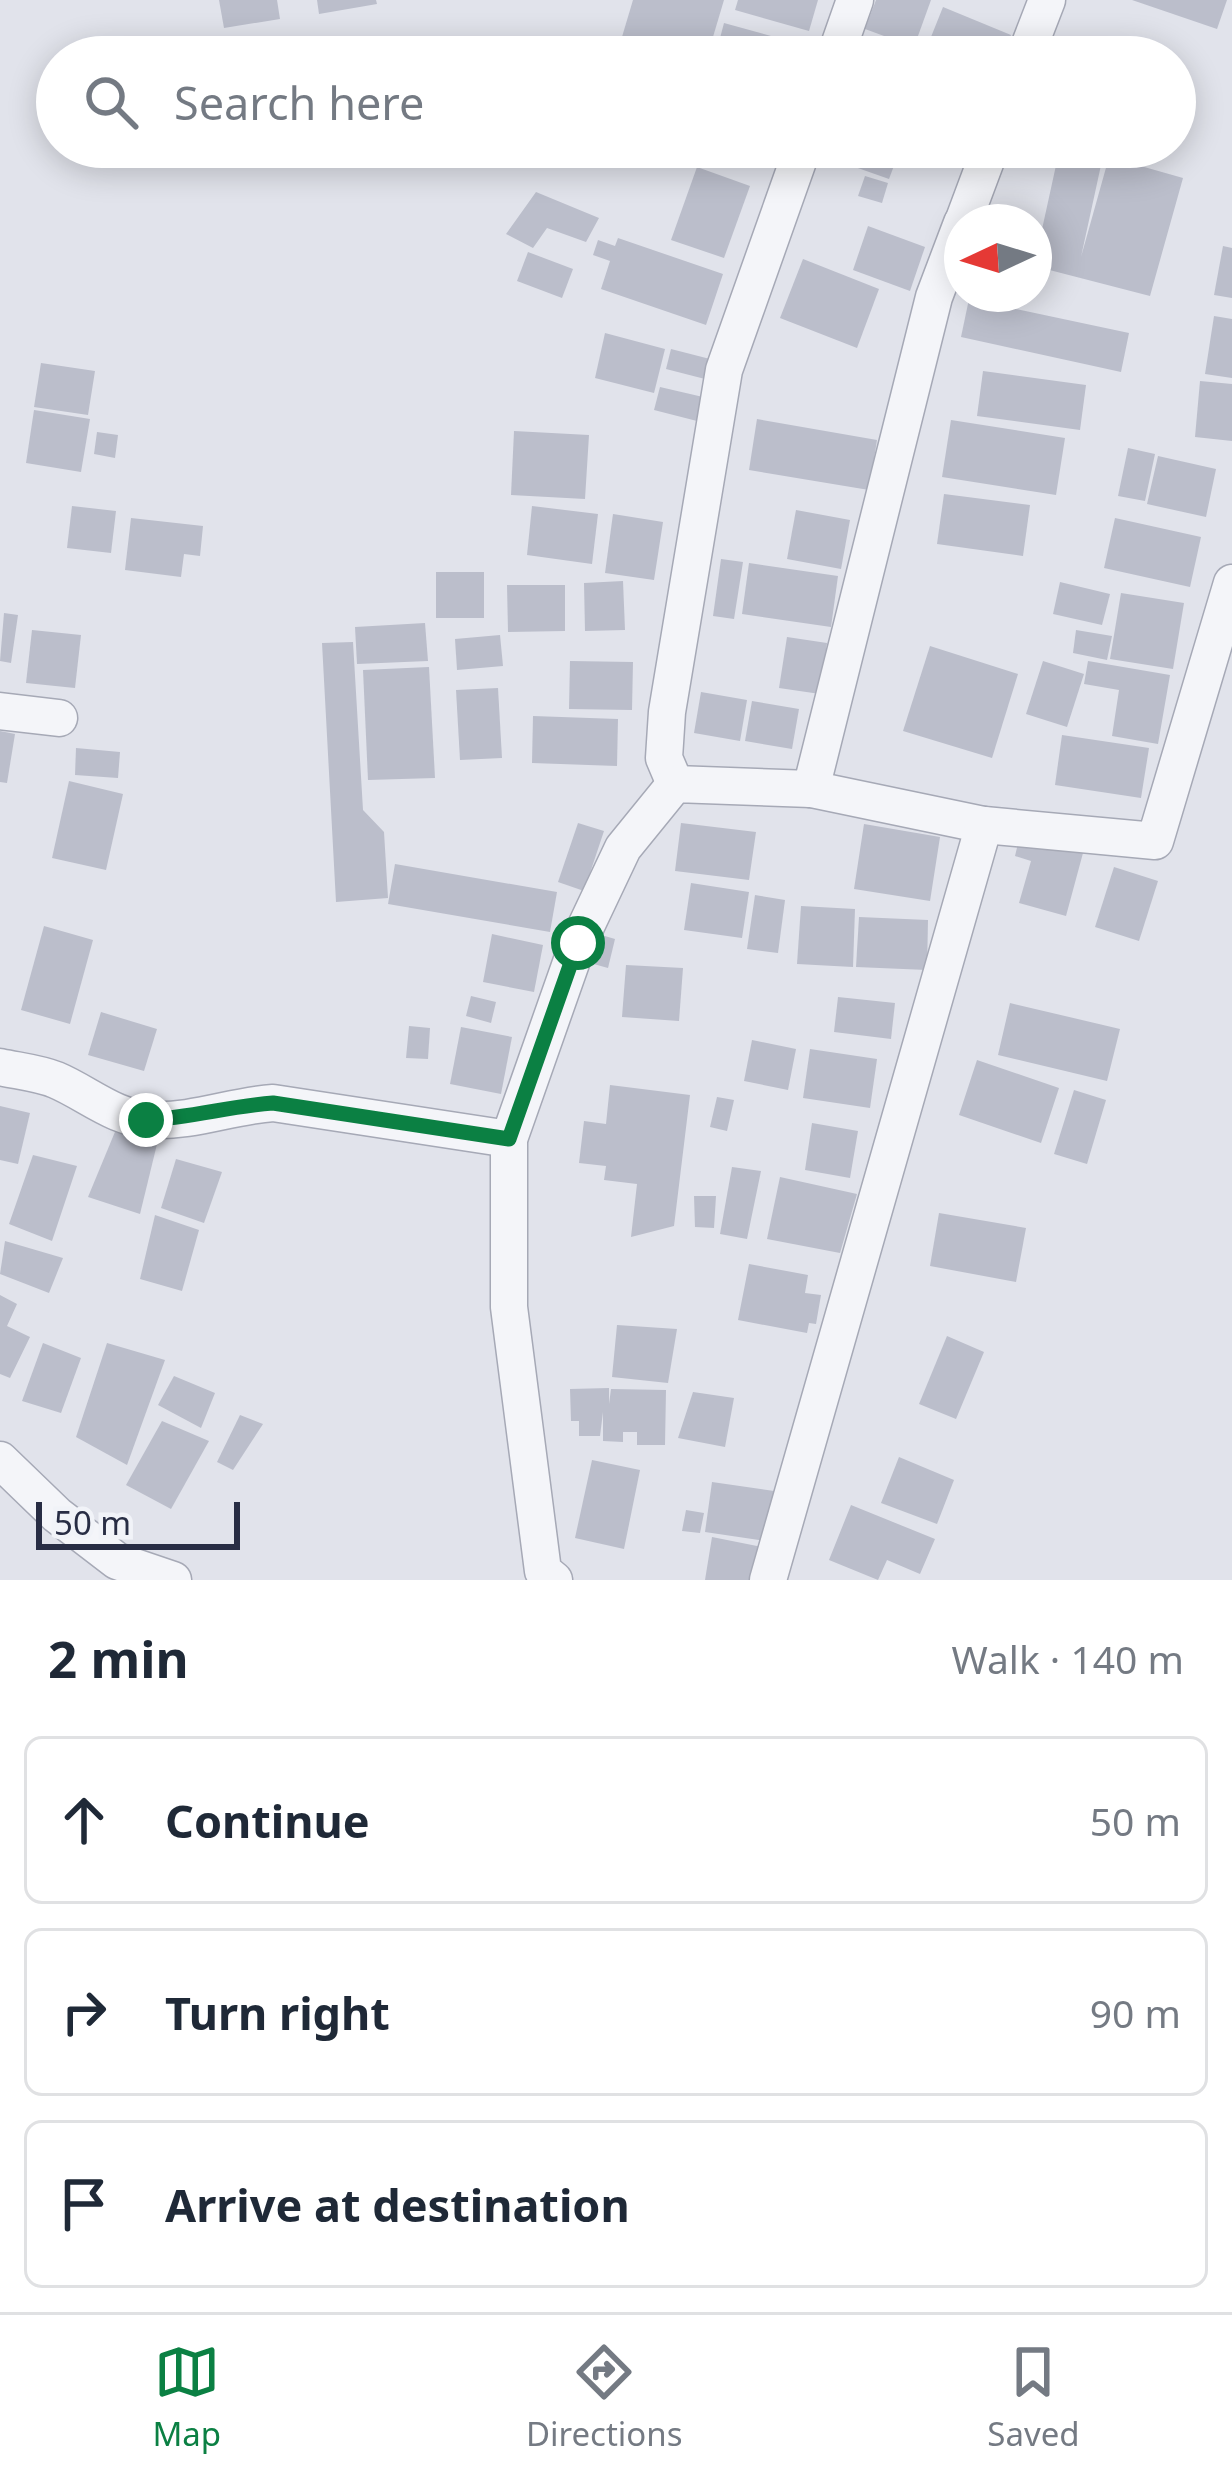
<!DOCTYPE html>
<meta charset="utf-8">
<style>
:root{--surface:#fff;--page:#f2f2f3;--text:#1f2937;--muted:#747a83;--line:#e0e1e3;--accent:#0b8043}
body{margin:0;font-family:"Noto Sans",sans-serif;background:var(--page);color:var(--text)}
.compass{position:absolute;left:944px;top:204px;width:108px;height:108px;border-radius:50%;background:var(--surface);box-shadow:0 6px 30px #0003;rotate:266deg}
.scale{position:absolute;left:36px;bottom:30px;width:204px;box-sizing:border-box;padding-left:12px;border:6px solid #282d44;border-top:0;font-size:33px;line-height:42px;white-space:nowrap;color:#282d44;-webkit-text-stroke:9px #f1f3f8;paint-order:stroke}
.stop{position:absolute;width:36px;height:36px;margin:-27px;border:9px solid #0b8043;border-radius:50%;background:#fff}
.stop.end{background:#0b8043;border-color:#fff;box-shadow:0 3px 12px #0008}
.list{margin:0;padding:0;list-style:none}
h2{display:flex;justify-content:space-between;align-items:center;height:156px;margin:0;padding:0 48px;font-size:51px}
h2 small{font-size:39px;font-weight:400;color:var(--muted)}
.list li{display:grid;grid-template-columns:78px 1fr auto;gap:36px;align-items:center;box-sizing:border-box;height:168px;margin:0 24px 24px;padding:0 24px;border:3px solid var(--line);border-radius:18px}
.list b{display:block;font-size:45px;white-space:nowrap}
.list em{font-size:39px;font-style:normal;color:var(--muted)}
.icon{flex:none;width:66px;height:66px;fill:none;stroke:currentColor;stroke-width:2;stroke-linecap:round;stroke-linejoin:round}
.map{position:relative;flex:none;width:1232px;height:1580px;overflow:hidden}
.search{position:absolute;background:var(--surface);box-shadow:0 6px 30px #0003;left:36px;right:36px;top:36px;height:132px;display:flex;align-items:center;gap:30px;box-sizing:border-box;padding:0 42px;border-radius:66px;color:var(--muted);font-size:45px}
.sheet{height:732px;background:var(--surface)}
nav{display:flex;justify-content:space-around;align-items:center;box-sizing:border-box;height:168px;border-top:3px solid var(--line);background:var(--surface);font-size:33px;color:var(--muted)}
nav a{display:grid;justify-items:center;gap:6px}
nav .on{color:var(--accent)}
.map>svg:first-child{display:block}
.building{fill:#bbbecb}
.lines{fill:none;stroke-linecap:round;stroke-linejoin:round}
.minor-casing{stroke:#a6a9b6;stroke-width:39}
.minor{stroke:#f4f5f9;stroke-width:36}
.route{stroke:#0b8043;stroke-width:15}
</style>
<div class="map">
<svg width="1232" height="1580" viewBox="0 0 1232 1580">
<rect width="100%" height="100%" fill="#e1e3eb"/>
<g class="building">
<path d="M219,0H277L280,19L224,28Z"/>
<path d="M317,0H376L377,4L319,14Z"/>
<path d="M633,0H724L707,57H616Z"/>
<path d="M738,0H818L809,31L735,10Z"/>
<path d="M876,0H931L914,47L865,29Z"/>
<path d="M1132,0H1227L1217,29Z"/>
<path d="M943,7L1011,35L1001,57H937L925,52Z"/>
<path d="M724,23L807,46L804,57H715Z"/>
<path d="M380,40L381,57H322L321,44Z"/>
<path d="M314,147H368L369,157L316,163Z"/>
<path d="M842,147H901L889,179L838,161Z"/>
<path d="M1060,147L1103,156L1081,257L1109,157L1183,178L1150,296L1034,266Z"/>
<path d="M697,167L750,186L724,258L671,240Z"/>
<path d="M865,176L888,183L882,203L858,196Z"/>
<path d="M536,192L599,218L586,242L547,228L533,248L506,234Z"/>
<path d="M868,226L925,247L910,291L853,270Z"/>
<path d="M618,238L723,274L706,325L601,289L610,261L593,255L598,240L615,246Z"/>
<path d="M1223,246L1232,248V298L1214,295Z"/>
<path d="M528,252L573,269L562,298L517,281Z"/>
<path d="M803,259L879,289L857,348L780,318Z"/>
<path d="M969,299L1129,333L1121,372L961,337Z"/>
<path d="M1214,316L1232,319V378L1205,374Z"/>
<path d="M605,333L665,349L654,393L595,378Z"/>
<path d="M671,349L710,359L705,379L666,369Z"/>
<path d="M41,363L95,371L88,415L34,407Z"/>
<path d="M983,371L1086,385L1080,430L977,416Z"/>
<path d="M1200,381L1232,384V441L1195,437Z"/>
<path d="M660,387L703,397L697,421L654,410Z"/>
<path d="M34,410L90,419L81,472L26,463Z"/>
<path d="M757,419L877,440L869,490L749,470Z"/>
<path d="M951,420L1065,438L1056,495L942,477Z"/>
<path d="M514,431L589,435L585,499L511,495Z"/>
<path d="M97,432L118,435L115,458L94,454Z"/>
<path d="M1128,448L1155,454L1145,501L1118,496Z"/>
<path d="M1158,456L1216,469L1206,517L1147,504Z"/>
<path d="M944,494L1030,505L1023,556L937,544Z"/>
<path d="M72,506L116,511L111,553L67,548Z"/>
<path d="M532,506L598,514L592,564L527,555Z"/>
<path d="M796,510L850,520L841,569L787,559Z"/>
<path d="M613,514L663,522L654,580L605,573Z"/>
<path d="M131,518L203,526L200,556L184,554L181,577L125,570Z"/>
<path d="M1115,518L1201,537L1190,587L1104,568Z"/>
<path d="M721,559L743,562L734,619L713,616Z"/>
<path d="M749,563L838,576L831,627L742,614Z"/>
<rect x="436" y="572" width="48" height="46"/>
<path d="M623,581L625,630L585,631L584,583Z"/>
<path d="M1060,582L1110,594L1102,625L1053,614Z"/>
<path d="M507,585H565V631L508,632Z"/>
<path d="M1121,593L1184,603L1173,669L1110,659Z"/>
<path d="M4,613L18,615L11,663L0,661Z"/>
<path d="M425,623L428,661L357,664L355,627Z"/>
<path d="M32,630L81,635L75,688L26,683Z"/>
<path d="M1076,630L1112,636L1107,660L1073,653Z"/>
<path d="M500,635L503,666L457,670L455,639Z"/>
<path d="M787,637L827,643L820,694L779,688Z"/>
<path d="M353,642L363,810L384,832L388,898L336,902L322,643Z"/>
<path d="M930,646L1018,674L992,758L903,731Z"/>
<path d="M570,661L633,662L632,710L569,709Z"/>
<path d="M1043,661L1084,674L1067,727L1026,714Z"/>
<path d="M1088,661L1170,675L1158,744L1112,736L1119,690L1084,684Z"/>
<path d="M429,667L435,778L368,780L363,670Z"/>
<path d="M498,688L502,758L460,760L456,690Z"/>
<path d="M701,692L747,700L740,741L694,733Z"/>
<path d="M752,701L799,709L792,749L745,741Z"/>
<path d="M533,716L618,719L617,766L532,763Z"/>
<path d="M0,731L15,734L7,783L0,782Z"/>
<path d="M1062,735L1149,748L1141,798L1055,785Z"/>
<path d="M76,748L120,752L118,778L75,775Z"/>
<path d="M69,781L123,794L106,870L52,858Z"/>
<path d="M578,823L604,831L584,891L558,882Z"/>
<path d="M681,823L756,832L749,880L675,871Z"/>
<path d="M864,824L940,837L930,901L854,889Z"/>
<path d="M1020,835L1083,853L1066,916L1019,903L1031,861L1015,856Z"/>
<path d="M395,864L557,892L550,932L388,904Z"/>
<path d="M1114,867L1158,881L1139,941L1095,927Z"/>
<path d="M691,883L749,892L742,938L684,930Z"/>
<path d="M755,895L785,900L778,953L747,949Z"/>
<path d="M801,906L855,909L853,967L797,964Z"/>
<path d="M859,917L928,920L927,970L856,967Z"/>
<path d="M44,926L93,940L70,1024L21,1010Z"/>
<path d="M492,934L543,945L534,992L483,982Z"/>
<path d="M598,934L615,939L608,968L590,963Z"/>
<path d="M626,965L683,968L679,1021L622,1017Z"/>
<path d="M471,996L496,1002L491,1023L466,1016Z"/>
<path d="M838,997L895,1003L891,1039L834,1032Z"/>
<path d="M1010,1003L1120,1029L1107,1081L998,1055Z"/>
<path d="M101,1012L157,1029L144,1071L88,1055Z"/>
<path d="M409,1026L430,1028L428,1059L406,1058Z"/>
<path d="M461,1027L512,1037L501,1094L450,1084Z"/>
<path d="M752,1040L796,1049L788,1090L744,1081Z"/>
<path d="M810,1049L877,1059L870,1108L803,1098Z"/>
<path d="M977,1060L1059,1088L1041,1143L959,1115Z"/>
<path d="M610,1085L690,1095L674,1226L631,1237L637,1184L604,1180L606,1166L579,1163L584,1121L606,1124Z"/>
<path d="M1074,1090L1106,1100L1087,1164L1054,1154Z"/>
<path d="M717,1097L734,1100L727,1131L710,1127Z"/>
<path d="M0,1106L30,1113L18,1164L0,1160Z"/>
<path d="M812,1123L858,1131L850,1178L805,1170Z"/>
<path d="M117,1127L158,1140L140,1214L88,1197Z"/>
<path d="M33,1155L77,1166L52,1241L9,1224Z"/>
<path d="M176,1159L222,1172L204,1223L161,1208Z"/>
<path d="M732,1167L761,1171L747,1239L720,1234Z"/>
<path d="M780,1177L857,1194L840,1253L767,1239Z"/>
<path d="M694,1196H716L714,1228L695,1227Z"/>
<path d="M939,1213L1026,1228L1016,1282L930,1266Z"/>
<path d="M155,1215L199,1230L182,1291L140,1279Z"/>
<path d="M5,1241L63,1258L49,1293L0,1274Z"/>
<path d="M749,1264L808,1275L805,1293L821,1295L816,1324L809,1323L807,1333L738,1320Z"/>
<path d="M0,1295L17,1304L7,1326L30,1337L10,1378L0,1374Z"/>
<path d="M617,1325L677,1329L668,1383L612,1377Z"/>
<path d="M947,1336L984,1352L956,1419L919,1404Z"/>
<path d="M43,1343L81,1358L61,1413L22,1401Z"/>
<path d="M107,1343L165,1360L127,1465L76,1437Z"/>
<path d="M174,1376L215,1393L201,1428L158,1405Z"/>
<path d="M609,1388V1404L611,1389L666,1390L665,1445H637V1432H623V1442L603,1441V1412L600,1436H579V1421H571L570,1389Z"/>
<path d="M693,1392L734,1398L725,1447L678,1438Z"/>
<path d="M240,1415L263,1424L233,1470L217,1462Z"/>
<path d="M162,1421L209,1441L171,1509L126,1485Z"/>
<path d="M899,1457L954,1480L937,1524L881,1503Z"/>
<path d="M592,1460L640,1470L624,1549L575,1538Z"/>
<path d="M712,1482L774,1491L765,1541L705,1532Z"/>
<path d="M851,1505L935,1539L920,1574L887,1560L878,1580L829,1560Z"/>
<path d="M686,1510L704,1513L700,1533L682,1531Z"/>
<path d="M712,1537L762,1547L757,1580H705Z"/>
</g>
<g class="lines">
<g class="minor-casing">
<g id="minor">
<path d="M835,57L855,0"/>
<path d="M1025,57L1047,0"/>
<path d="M963,222L991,147"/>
<path d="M0,711L59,718"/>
<path d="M675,784L664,758L667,712L724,370L803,147"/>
<path d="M811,789L934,297L962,223"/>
<path d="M0,1067C18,1071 39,1073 56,1080C87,1093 115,1119 151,1120C194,1122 231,1106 273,1103L509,1139"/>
<path d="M0,1460L57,1515L117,1561L173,1580"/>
<path d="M554,1580L543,1571L509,1307V1139L578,943L623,848L675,784L811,789L984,825L1155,841L1232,583"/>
<path d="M768,1580L984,825"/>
</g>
</g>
<use href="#minor" class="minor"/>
</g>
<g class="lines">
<path class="route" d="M146,1120C191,1118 230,1106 273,1103L509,1139L578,943"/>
</g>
</svg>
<svg class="compass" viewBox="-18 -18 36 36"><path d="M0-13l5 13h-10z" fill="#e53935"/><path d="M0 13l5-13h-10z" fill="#747a83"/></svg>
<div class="scale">50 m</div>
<div class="stop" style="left:578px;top:943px"></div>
<div class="stop end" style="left:146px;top:1120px"></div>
<div class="search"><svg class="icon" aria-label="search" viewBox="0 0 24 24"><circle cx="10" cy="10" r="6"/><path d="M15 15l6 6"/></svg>Search here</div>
</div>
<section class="sheet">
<h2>2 min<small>Walk · 140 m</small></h2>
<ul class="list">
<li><svg class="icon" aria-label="ahead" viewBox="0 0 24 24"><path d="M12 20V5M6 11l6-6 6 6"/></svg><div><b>Continue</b></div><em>50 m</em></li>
<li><svg class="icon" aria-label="right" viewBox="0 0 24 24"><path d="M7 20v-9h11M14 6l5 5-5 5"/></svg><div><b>Turn right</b></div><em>90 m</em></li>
<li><svg class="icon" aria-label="arrive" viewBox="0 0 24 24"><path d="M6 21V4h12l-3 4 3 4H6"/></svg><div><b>Arrive at destination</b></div></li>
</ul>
</section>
<nav>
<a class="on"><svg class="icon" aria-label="map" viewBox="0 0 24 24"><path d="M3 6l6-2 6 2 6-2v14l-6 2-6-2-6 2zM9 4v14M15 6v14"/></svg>Map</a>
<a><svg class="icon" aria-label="directions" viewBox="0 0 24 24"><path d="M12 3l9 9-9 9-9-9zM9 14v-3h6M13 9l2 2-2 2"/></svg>Directions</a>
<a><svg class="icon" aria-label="saved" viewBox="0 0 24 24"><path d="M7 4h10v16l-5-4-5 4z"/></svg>Saved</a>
</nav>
